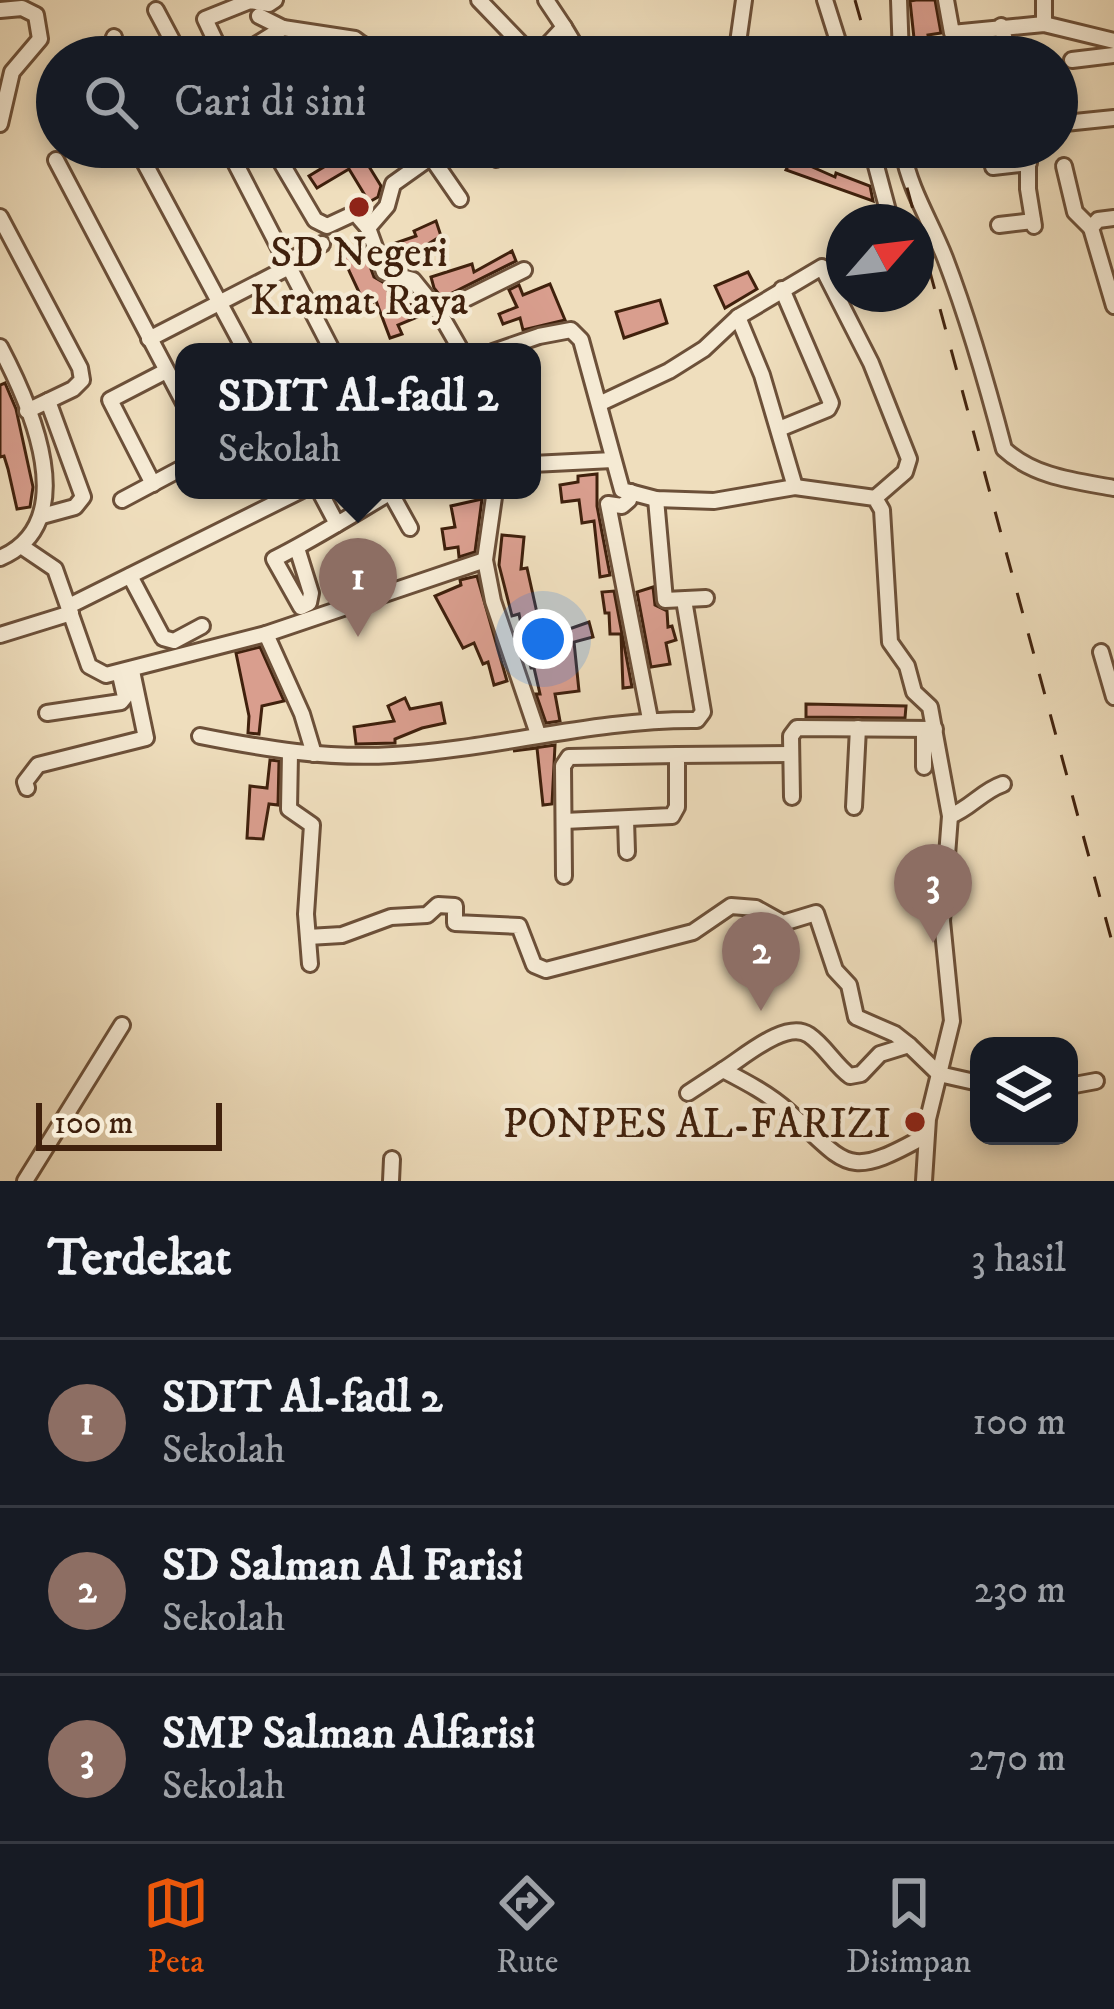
<!DOCTYPE html>
<html lang="id">
<style>
:root{--surface:#171b24;--page:#20242c;--text:#f1f3f6;--muted:#9ea1a6;--line:#363941;--accent:#ea580c}
body{margin:0;font-family:"IM FELL DW Pica",serif;background:var(--page);color:var(--text)}
.controls{position:absolute;right:36px;bottom:36px;display:grid;overflow:hidden;border-radius:24px;box-shadow:0 6px 18px #0003}
.controls button{width:108px;height:108px;display:grid;place-items:center;padding:0;border:0;border-bottom:3px solid var(--line);background:var(--surface);color:var(--text);font:60px sans-serif}
.compass{position:absolute;left:826px;top:204px;width:108px;height:108px;border-radius:50%;background:var(--surface);box-shadow:0 6px 18px #0003;rotate:62deg}
.scale{position:absolute;left:36px;bottom:30px;width:186px;box-sizing:border-box;padding-left:12px;border:6px solid #40210d;border-top:0;font-size:33px;line-height:42px;white-space:nowrap;color:#40210d;-webkit-text-stroke:9px #f5ead4;paint-order:stroke}
.you{position:absolute;left:543px;top:639px;width:42px;height:42px;margin:-30px;border:9px solid #fff;border-radius:50%;background:#1a73e8;box-shadow:0 0 0 18px #1a73e833}
.badge{display:grid;place-items:center;width:78px;height:78px;border-radius:50%;background:var(--accent);color:#fff;font-size:39px;font-weight:700}
.pin{position:absolute;translate:-50% -99px;filter:drop-shadow(0 3px 6px #0008)}
.pin::after{content:'';position:absolute;top:63px;width:42px;height:36px;background:inherit;clip-path:polygon(0 0,100% 0,50% 100%)}
.popup{position:absolute;left:175px;top:343px;width:366px;height:156px;box-sizing:border-box;display:grid;place-content:center;border-radius:24px;background:var(--surface);filter:drop-shadow(0 3px 9px #0005);font-size:39px;white-space:nowrap;color:var(--muted)}
.popup b{font-size:45px;color:var(--text)}
.popup::after{content:'';position:absolute;left:50%;top:100%;margin-left:-24px;border:24px solid transparent;border-top-color:var(--surface)}
.list{margin:0;padding:0;list-style:none}
h2{display:flex;justify-content:space-between;align-items:center;height:156px;margin:0;padding:0 48px;font-size:51px}
h2 small{font-size:39px;font-weight:400;color:var(--muted)}
.list li{display:grid;grid-template-columns:78px 1fr auto;gap:36px;align-items:center;box-sizing:border-box;height:168px;padding:0 48px;border-top:3px solid var(--line)}
.list b{display:block;font-size:45px;white-space:nowrap}
.list p{margin:0;font-size:39px;white-space:nowrap;color:var(--muted)}
.list em{font-size:39px;font-style:normal;color:var(--muted)}
.icon{flex:none;width:66px;height:66px;fill:none;stroke:currentColor;stroke-width:2;stroke-linecap:round;stroke-linejoin:round}
.map{position:relative;flex:none;width:1114px;height:1181px;overflow:hidden}
.search{position:absolute;background:var(--surface);box-shadow:0 6px 18px #0003;left:36px;right:36px;top:36px;height:132px;display:flex;align-items:center;gap:30px;box-sizing:border-box;padding:0 42px;border-radius:66px;color:var(--muted);font-size:45px}
.sheet{height:660px;background:var(--surface)}
nav{display:flex;justify-content:space-around;align-items:center;box-sizing:border-box;height:168px;border-top:3px solid var(--line);background:var(--surface);font-size:33px;color:var(--muted)}
nav a{display:grid;justify-items:center;gap:6px}
nav .on{color:var(--accent)}
.map>svg:first-child{display:block}
.building{fill:#d99e8e;stroke:#40210d;stroke-width:3}
.lines{fill:none;stroke-linecap:round;stroke-linejoin:round}
.street-casing{stroke:#6c5039;stroke-width:20}
.street{stroke:#f5ead4;stroke-width:14}
.rail{stroke:#40210d;stroke-width:3;stroke-dasharray:21 21;stroke-linecap:butt}
.poi-dot{fill:#8f2418;stroke:#f5ead4;stroke-width:4.5}
.labels{text-anchor:middle;stroke-width:9;stroke-linejoin:round;paint-order:stroke}
.poi-label{font-size:42px;fill:#40210d;stroke:#f5ead4}
</style>
<div class="map">
<svg width="1114" height="1181" viewBox="0 0 1114 1181">
<rect width="100%" height="100%" fill="#efdebd"/>
<filter id="stains"><feTurbulence type="fractalNoise" baseFrequency=".00167" numOctaves="4"/><feColorMatrix values="0 0 0 0 .2 0 0 0 0 .09 0 0 0 0 .02 0 0 0 .5 -.17"/></filter>
<radialGradient id="worn" r=".72"><stop offset=".6" stop-color="#630" stop-opacity="0"/><stop offset="1" stop-color="#630" stop-opacity=".3"/></radialGradient>
<g class="building">
<path d="M916,0H935L941,33L928,35L932,57H916L910,1Z"/>
<path d="M336,147H357L381,186L378,197L369,202L349,169L317,188L309,176L342,156Z"/>
<path d="M792,158L835,177L836,173L870,186L873,201L786,170Z"/>
<path d="M436,221L441,236L417,251L422,265L413,268L395,261L390,245L416,236L414,231Z"/>
<path d="M363,248L374,277L386,284L394,311L415,303L420,316L398,325L402,334L390,338L376,301L365,305L350,273L343,256Z"/>
<path d="M512,251L516,261L442,298L434,288L431,277L472,264L474,272Z"/>
<path d="M748,272L757,289L725,308L715,286Z"/>
<path d="M550,284L565,320L523,330L520,318L503,324L499,314L517,307L509,290L519,285L523,295Z"/>
<path d="M660,300L667,323L624,338L616,312Z"/>
<path d="M5,383L16,409L33,487L30,507L17,509L8,469L4,456L0,457V385Z"/>
<path d="M597,474V506L610,575L600,577L594,521L582,523L579,500L562,502L560,485L578,482V476Z"/>
<path d="M482,499L475,552L459,557L458,547L445,549L442,529L455,527L451,506Z"/>
<path d="M502,535L524,537L521,569L527,568L541,631L523,634L519,614L512,616L499,565Z"/>
<path d="M477,576L507,681L494,685L488,662L483,664L474,643L463,648L435,596L461,585L460,580Z"/>
<path d="M653,587L655,605L667,611L668,627L672,626L676,640L666,643L670,664L651,667L637,592Z"/>
<path d="M614,591L632,687L623,688L621,634H610L609,613H605L602,592Z"/>
<path d="M589,622L593,637L574,642L579,691L555,694L560,721L546,723L536,694H540L534,668H531L528,656L542,653L538,640Z"/>
<path d="M260,647L284,701L262,706L259,734L248,733L249,716L236,653Z"/>
<path d="M405,698L410,709L441,703L445,723L422,728L395,739V743L356,744L354,727L394,721L388,706Z"/>
<path d="M806,704L906,706L905,718L806,717Z"/>
<path d="M555,745L552,804L543,805L537,748L513,751Z"/>
<path d="M270,760L279,761L278,805L269,804L263,839L247,838L250,786L267,788Z"/>
</g>
<g class="lines">
<g class="street-casing">
<g id="street">
<path d="M479,0L534,57"/>
<path d="M546,0L564,27"/>
<path d="M825,0L843,57"/>
<path d="M899,0L901,57"/>
<path d="M946,0L952,33L1044,24L1114,41"/>
<path d="M0,10L22,8L36,15L40,39L12,72L0,124"/>
<path d="M156,10L181,57"/>
<path d="M259,16L283,28"/>
<path d="M1044,24V0"/>
<path d="M1001,26L1010,57"/>
<path d="M246,51L283,28L355,39L379,57"/>
<path d="M110,57L114,37"/>
<path d="M223,57L205,19L250,1L269,4L275,0"/>
<path d="M344,57L364,45"/>
<path d="M536,57L564,27L582,57"/>
<path d="M736,57L744,0"/>
<path d="M1072,60L1114,55"/>
<path d="M1065,123L1114,118"/>
<path d="M136,147L246,352"/>
<path d="M227,147L333,352"/>
<path d="M272,147L315,220L327,226L355,213L368,228L384,272L413,280L439,312L462,352"/>
<path d="M488,147L496,159"/>
<path d="M871,147L891,222"/>
<path d="M907,147L903,152C910,190 931,222 945,258C969,321 987,384 1004,449C1034,477 1076,481 1114,488"/>
<path d="M1028,147V189L1034,226"/>
<path d="M431,157L460,199"/>
<path d="M56,160L184,403"/>
<path d="M1064,166L1075,212L1091,228"/>
<path d="M993,167L1029,163"/>
<path d="M0,217L80,368L82,380L73,389L27,411"/>
<path d="M1114,218L1098,220L1091,228L1114,306"/>
<path d="M999,225L1033,221"/>
<path d="M368,228L387,206L393,184L445,147"/>
<path d="M286,262L322,244"/>
<path d="M439,312L524,270"/>
<path d="M738,317L762,375L795,487"/>
<path d="M149,339L289,267"/>
<path d="M0,347C31,406 83,523 0,558"/>
<path d="M493,352L539,336L571,330L581,340L622,490L656,499L714,501L795,487L875,498L882,510L890,642L907,666L914,692L930,707L950,816L942,921L952,1021L928,1119L924,1181"/>
<path d="M601,403L669,371L704,349L738,317L822,267L871,363L909,459L905,472L875,498"/>
<path d="M779,429L828,409L831,403L782,289"/>
<path d="M532,464L613,460"/>
<path d="M153,484L110,400L166,371"/>
<path d="M319,490L337,524"/>
<path d="M389,490L410,528"/>
<path d="M495,490L485,560L493,601L538,734"/>
<path d="M631,492L629,500L622,506L608,504L650,719"/>
<path d="M656,499L665,600L706,598"/>
<path d="M122,500L184,467"/>
<path d="M42,516L75,507L83,497L48,401"/>
<path d="M24,548L55,569L89,666L106,675L266,634L485,560"/>
<path d="M297,548L311,593L309,603L301,607L274,559C314,539 352,515 391,492"/>
<path d="M130,576L163,638L174,641L202,626"/>
<path d="M71,605L302,490"/>
<path d="M266,634L302,714L314,754"/>
<path d="M0,635L71,613"/>
<path d="M1101,652L1114,697"/>
<path d="M47,713L121,702L125,697L120,675"/>
<path d="M924,729V767"/>
<path d="M200,736C265,749 327,759 393,755C496,749 594,719 697,720L703,712L684,600"/>
<path d="M290,754L289,809L312,825L306,914L310,964"/>
<path d="M27,788L25,782L38,765L146,738L132,671"/>
<path d="M792,797L791,736L797,728L935,729"/>
<path d="M854,807L858,728"/>
<path d="M950,816C971,808 982,791 1003,784"/>
<path d="M626,820L627,852"/>
<path d="M564,821L672,816L677,807V755L791,754"/>
<path d="M564,876L563,766L569,757L677,755"/>
<path d="M308,937L342,935L391,917L427,915L438,905L455,906V923L519,926L534,965L546,970L693,932L731,906L756,908L783,923L816,913L835,970L849,985L856,1017L895,1034L909,1045"/>
<path d="M723,1070C743,1058 786,1019 809,1035C825,1046 835,1065 850,1076L861,1074L880,1054L909,1045L939,1074L979,1083"/>
<path d="M1069,1086L1096,1081"/>
<path d="M688,1093L723,1070C746,1082 769,1094 788,1111C848,1165 845,1181 925,1136"/>
<path d="M25,1181L122,1025"/>
<path d="M391,1181L392,1159"/>
</g>
</g>
<use href="#street" class="street"/>
<g class="rail">
<path d="M855,0L871,57"/>
<path d="M896,147L1114,949"/>
</g>
</g>
<g class="poi-dot">
<circle cx="359" cy="207" r="12"/>
<circle cx="915" cy="1122" r="12"/>
</g>
<g class="labels">
<g class="poi-label">
<text x="359" y="266">SD Negeri<tspan x="359" dy="48">Kramat Raya</tspan></text>
<text x="891" y="1137" text-anchor="end">PONPES AL-FARIZI</text>
</g>
</g>
<rect width="100%" height="100%" filter="url(#stains)"/>
<rect width="100%" height="100%" fill="url(#worn)"/>
</svg>
<div class="controls">
<button><svg class="icon" aria-label="layers" viewBox="0 0 24 24"><path d="M12 4l9 5-9 5-9-5zM3 14l9 5 9-5"/></svg></button>
</div>
<svg class="compass" viewBox="-18 -18 36 36"><path d="M0-13l5 13h-10z" fill="#e53935"/><path d="M0 13l5-13h-10z" fill="#9ea1a6"/></svg>
<div class="scale">100 m</div>
<div class="you"></div>
<div class="pin badge" style="left:358px;top:637px;background:#8d6e63">1</div>
<div class="popup"><b>SDIT Al-fadl 2</b>Sekolah</div>
<div class="pin badge" style="left:761px;top:1011px;background:#8d6e63">2</div>
<div class="pin badge" style="left:933px;top:943px;background:#8d6e63">3</div>
<div class="search"><svg class="icon" aria-label="search" viewBox="0 0 24 24"><circle cx="10" cy="10" r="6"/><path d="M15 15l6 6"/></svg>Cari di sini</div>
</div>
<section class="sheet">
<h2>Terdekat<small>3 hasil</small></h2>
<ul class="list">
<li><span class="badge" style="background:#8d6e63">1</span><div><b>SDIT Al-fadl 2</b><p>Sekolah</p></div><em>100 m</em></li>
<li><span class="badge" style="background:#8d6e63">2</span><div><b>SD Salman Al Farisi</b><p>Sekolah</p></div><em>230 m</em></li>
<li><span class="badge" style="background:#8d6e63">3</span><div><b>SMP Salman Alfarisi</b><p>Sekolah</p></div><em>270 m</em></li>
</ul>
</section>
<nav>
<a class="on"><svg class="icon" aria-label="map" viewBox="0 0 24 24"><path d="M3 6l6-2 6 2 6-2v14l-6 2-6-2-6 2zM9 4v14M15 6v14"/></svg>Peta</a>
<a><svg class="icon" aria-label="directions" viewBox="0 0 24 24"><path d="M12 3l9 9-9 9-9-9zM9 14v-3h6M13 9l2 2-2 2"/></svg>Rute</a>
<a><svg class="icon" aria-label="saved" viewBox="0 0 24 24"><path d="M7 4h10v16l-5-4-5 4z"/></svg>Disimpan</a>
</nav>
